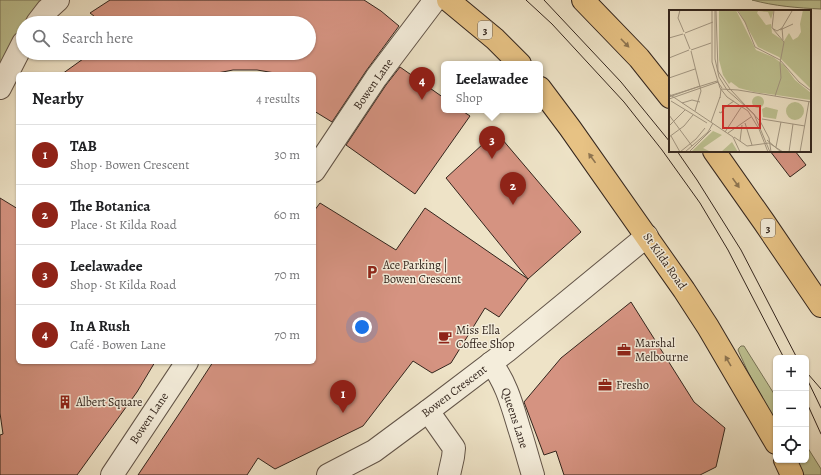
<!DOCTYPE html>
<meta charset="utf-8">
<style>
:root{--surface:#fff;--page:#f2f2f2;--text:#202124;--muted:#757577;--line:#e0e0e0;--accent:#8f2418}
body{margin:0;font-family:Alegreya,serif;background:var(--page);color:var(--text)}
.controls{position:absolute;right:12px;bottom:12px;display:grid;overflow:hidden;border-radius:6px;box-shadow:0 1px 3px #0004}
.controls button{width:36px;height:36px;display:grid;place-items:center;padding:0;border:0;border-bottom:1px solid var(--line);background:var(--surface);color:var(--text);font:20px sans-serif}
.you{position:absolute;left:362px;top:327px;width:14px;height:14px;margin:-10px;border:3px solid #fff;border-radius:50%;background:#1a73e8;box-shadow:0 0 0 6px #1a73e833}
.badge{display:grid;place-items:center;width:26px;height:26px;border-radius:50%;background:var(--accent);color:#fff;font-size:13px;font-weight:700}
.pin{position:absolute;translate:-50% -33px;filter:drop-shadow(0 1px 2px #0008)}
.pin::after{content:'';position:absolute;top:21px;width:14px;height:12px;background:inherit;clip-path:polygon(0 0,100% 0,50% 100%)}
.popup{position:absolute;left:441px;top:61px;width:102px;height:52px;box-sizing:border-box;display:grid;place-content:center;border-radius:6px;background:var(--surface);filter:drop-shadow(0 1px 3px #0005);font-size:13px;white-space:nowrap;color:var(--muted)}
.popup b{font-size:15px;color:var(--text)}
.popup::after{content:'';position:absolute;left:50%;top:100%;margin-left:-8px;border:8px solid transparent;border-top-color:var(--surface)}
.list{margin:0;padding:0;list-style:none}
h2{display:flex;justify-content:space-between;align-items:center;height:52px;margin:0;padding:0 16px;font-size:17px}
h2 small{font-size:13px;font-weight:400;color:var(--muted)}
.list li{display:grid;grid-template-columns:26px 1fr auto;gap:12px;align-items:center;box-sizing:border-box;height:60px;padding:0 16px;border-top:1px solid var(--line)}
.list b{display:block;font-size:15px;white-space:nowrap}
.list p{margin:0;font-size:13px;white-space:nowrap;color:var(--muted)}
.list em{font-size:13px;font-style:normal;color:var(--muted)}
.icon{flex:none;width:22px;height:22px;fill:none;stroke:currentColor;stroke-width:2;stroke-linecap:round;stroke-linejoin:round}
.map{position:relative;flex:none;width:821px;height:475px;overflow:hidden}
.search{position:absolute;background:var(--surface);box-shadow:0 1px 3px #0004;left:16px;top:16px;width:300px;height:44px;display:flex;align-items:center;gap:10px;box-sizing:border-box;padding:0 14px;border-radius:22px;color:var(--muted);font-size:15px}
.panel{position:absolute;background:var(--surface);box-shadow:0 1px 3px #0004;left:16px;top:72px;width:300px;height:292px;border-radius:6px}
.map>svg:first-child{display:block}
.green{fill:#bec292;stroke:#787458}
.building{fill:#d59381;stroke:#33251d}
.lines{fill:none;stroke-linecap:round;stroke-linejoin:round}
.minor-casing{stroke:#625448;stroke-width:24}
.major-casing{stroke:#33251d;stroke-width:24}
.minor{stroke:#f4eddb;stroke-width:22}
.major{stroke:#e7c284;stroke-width:22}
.tram{stroke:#33251d;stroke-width:1}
.oneway{fill:#8d7450}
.labels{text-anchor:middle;stroke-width:3;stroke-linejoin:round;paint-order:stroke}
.shield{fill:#f4eddb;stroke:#6d6156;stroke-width:1}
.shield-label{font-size:11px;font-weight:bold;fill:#33251d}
.street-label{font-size:12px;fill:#33251d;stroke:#f4eddb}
.poi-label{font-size:12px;fill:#33251d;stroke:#f4eddb;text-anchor:start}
.inset-road{fill:none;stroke:#a39783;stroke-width:1}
.view{fill:#d62828;fill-opacity:0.15;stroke:#d62828;stroke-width:2}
.inset-edge{fill:none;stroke:#33251d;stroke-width:2}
</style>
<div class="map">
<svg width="821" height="475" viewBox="0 0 821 475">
<rect width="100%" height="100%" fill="#eee3c7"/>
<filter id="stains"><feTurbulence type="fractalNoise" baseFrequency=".005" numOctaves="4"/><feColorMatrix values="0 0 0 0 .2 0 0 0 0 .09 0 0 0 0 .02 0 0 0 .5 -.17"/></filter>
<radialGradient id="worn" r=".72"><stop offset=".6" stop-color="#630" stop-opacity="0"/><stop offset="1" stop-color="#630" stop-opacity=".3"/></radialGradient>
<g class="green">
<path d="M0,0H50L30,23H23V32L0,74Z"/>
<path d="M752,0H821V9C798,8 774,6 752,0Z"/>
<path d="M741,346H744L776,397V423L748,372L738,350L739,348Z"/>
<path d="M806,445L821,469V475H804L796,460H806Z"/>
</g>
<g class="building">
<path d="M110,0H364L381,11L399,26L366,71L332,122L314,111V74H281L257,70H233L212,74H62L83,59L95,53H309V23H103L90,13Z"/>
<path d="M400,67L444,98V110H461L470,116L415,194L346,145L386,85Z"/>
<path d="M496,132L581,232L528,279L446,178Z"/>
<path d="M770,151H795L806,165L790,177Z"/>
<path d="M0,198L18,209V362H155L137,392L77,475H0V435L3,434L0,413Z"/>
<path d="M320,203L396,250L425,208L528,279L499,317L485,308L451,363L432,373L413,361L363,426L275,469L258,458L247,475H138L183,408L213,362H314V211Z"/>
<path d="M631,302L694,402L725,428L716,467L700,475H564L556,451L544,455L524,402L561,358Z"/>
</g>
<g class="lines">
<g class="minor-casing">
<g id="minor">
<path d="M37,23L47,10L58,0"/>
<path d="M0,88L23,43"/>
<path d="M314,171L376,78L435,0"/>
<path d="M491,363C506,382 512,405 519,428C524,443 528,459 533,475"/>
<path d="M428,411L454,448L453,457L449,475"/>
<path d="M112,475L187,362"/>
<path d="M328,475L374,451L428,411L507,351L647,236"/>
</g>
</g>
<g class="major-casing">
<g id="major">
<path d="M448,0L495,39L520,64"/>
<path d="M583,0L639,58L670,97"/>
<path d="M540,88L570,128L684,290L708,327L776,443"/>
<path d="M714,151L764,222L821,306"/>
<path d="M785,460L792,475"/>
</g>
</g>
<use href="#minor" class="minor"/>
<use href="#major" class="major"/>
<g class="tram">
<path d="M526,0L552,24L624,102L662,150L700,203L728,250L784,358"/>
<path d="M544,0L621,82L670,142"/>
<path d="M677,151L697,180L741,250L797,358"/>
<path d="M808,374L821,389"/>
<path d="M806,377L821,408"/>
<path d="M806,401L821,434"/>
</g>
</g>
<defs><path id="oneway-solid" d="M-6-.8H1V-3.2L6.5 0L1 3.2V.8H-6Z"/></defs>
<g class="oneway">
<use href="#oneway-solid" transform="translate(625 43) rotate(46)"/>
<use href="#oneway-solid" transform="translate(592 158) rotate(-126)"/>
<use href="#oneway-solid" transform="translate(736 183) rotate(55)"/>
<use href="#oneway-solid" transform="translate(728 361) rotate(-120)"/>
</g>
<defs>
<g id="parking-bare" transform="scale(1.08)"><path d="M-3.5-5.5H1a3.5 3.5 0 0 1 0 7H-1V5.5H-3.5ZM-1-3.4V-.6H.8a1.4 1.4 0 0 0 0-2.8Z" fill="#8f2418" stroke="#f4eddb" stroke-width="2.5" paint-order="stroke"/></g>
<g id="cafe-bare" transform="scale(1.08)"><path d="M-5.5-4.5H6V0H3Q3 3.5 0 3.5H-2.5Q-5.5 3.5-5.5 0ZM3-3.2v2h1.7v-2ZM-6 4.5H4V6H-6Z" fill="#8f2418" stroke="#f4eddb" stroke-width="2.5" paint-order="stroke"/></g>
<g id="office-bare" transform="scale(1.08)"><path d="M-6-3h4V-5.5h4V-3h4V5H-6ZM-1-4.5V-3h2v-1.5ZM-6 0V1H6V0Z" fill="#8f2418" stroke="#f4eddb" stroke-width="2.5" paint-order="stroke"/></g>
<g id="building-bare" transform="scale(1.08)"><path d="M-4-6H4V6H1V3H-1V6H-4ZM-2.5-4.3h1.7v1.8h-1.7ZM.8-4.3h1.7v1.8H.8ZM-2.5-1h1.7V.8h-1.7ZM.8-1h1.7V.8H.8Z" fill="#8f2418" stroke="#f4eddb" stroke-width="2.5" paint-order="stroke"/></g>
</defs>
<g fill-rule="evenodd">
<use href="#parking-bare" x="372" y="272"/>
<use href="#cafe-bare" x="445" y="337"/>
<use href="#office-bare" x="624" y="350"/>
<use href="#office-bare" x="605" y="385"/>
<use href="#building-bare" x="65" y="402"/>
</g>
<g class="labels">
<g class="shield">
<rect x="478" y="21" width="14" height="18" rx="3"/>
<rect x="761" y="219" width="14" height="18" rx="3"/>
</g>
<g class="shield-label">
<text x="485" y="34">3</text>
<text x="768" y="232">3</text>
</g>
<g class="street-label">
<text transform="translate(373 84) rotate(-55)" y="4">Bowen Lane</text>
<text transform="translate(665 261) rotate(55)" y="4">St Kilda Road</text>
<text transform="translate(454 391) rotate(-37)" y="4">Bowen Crescent</text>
<text transform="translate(149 418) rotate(-56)" y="4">Bowen Lane</text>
<text transform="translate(515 418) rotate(72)" y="4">Queens Lane</text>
</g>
<g class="poi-label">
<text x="383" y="269">Ace Parking |<tspan x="383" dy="14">Bowen Crescent</tspan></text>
<text x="456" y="334">Miss Ella<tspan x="456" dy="14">Coffee Shop</tspan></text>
<text x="635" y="347">Marshal<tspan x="635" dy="14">Melbourne</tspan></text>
<text x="616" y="389">Fresho</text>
<text x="76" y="406">Albert Square</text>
</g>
</g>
<g transform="translate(669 10)">
<rect width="142" height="142" fill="#eee3c7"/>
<path d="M50,0H67L87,40L104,47L115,55L126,70L142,83V90L85,82L70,78L62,72L60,74L54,65L50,50ZM69,0H105L102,9L99,2L89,1L88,3L97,15L102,14L103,23L115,31L120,23L124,30L129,27L132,22L131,14L134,0H142V79L110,47L89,37ZM83 92a6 6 0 1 1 12 0a6 6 0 1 1-12 0ZM117 101a9 9 0 1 1 18 0a9 9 0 1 1-18 0ZM97,97L109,100L107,109L94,107L93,99ZM44,121L53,125L34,138L42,142H22ZM63,132L69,142H52Z" fill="#bec292"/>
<path class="inset-road" d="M11,0L9,8L15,22M43,0V52L51,78L58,87L79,101L90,119L99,142M46,0V49L50,67L58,80L85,104L101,142M47,0L49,61L61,79L91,111L100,128L102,142M68,0L76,12L86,37L111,50L130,72L142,81M105,0L103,18L108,21L113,18M104,19L115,32L111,53L112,68L106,86M111,20L124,14M16,23L44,12M15,24L21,39M0,28L14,24M114,30L113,18L123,1M22,40L42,33M22,41L32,81L26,101M0,48L20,40M0,68L26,59M0,84L64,127L71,142M0,86L48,71L53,78M0,87L31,76M51,88L52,79L69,80L142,92M0,89L49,72M2,91L38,113M13,93L23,90L31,92M50,102L52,103L56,97L65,91M0,105L23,136M93,109L136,116M42,112L51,87M76,113L83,135M0,116L16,100M56,122L73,96M59,123L82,107M2,126L11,142M0,127L15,116L24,105M65,127L78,136L100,133L114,142M98,130L112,142M71,131L73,115M107,137L112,112M11,142L27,129L36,118M16,142L39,122L44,113M20,142L42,120M120,142L124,114M131,142L140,91"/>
<path class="view" d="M54,96H91V118H54Z"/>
<rect width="142" height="142" class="inset-edge"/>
</g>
<rect width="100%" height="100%" filter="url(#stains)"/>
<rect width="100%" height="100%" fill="url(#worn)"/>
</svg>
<div class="controls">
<button>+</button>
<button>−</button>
<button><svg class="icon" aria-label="locate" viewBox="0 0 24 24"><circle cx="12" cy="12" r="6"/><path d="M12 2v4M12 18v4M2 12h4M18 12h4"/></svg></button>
</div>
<div class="you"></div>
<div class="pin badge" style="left:343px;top:413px">1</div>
<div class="pin badge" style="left:513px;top:205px">2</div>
<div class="pin badge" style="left:492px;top:159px">3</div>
<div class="popup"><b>Leelawadee</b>Shop</div>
<div class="pin badge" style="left:422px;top:100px">4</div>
<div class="search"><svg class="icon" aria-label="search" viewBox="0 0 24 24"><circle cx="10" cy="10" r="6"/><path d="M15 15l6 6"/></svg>Search here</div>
<section class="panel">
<h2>Nearby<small>4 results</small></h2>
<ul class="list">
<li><span class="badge">1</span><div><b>TAB</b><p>Shop · Bowen Crescent</p></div><em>30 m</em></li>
<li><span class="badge">2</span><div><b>The Botanica</b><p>Place · St Kilda Road</p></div><em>60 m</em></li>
<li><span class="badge">3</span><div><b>Leelawadee</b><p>Shop · St Kilda Road</p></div><em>70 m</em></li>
<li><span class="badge">4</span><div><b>In A Rush</b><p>Café · Bowen Lane</p></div><em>70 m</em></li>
</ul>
</section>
</div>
